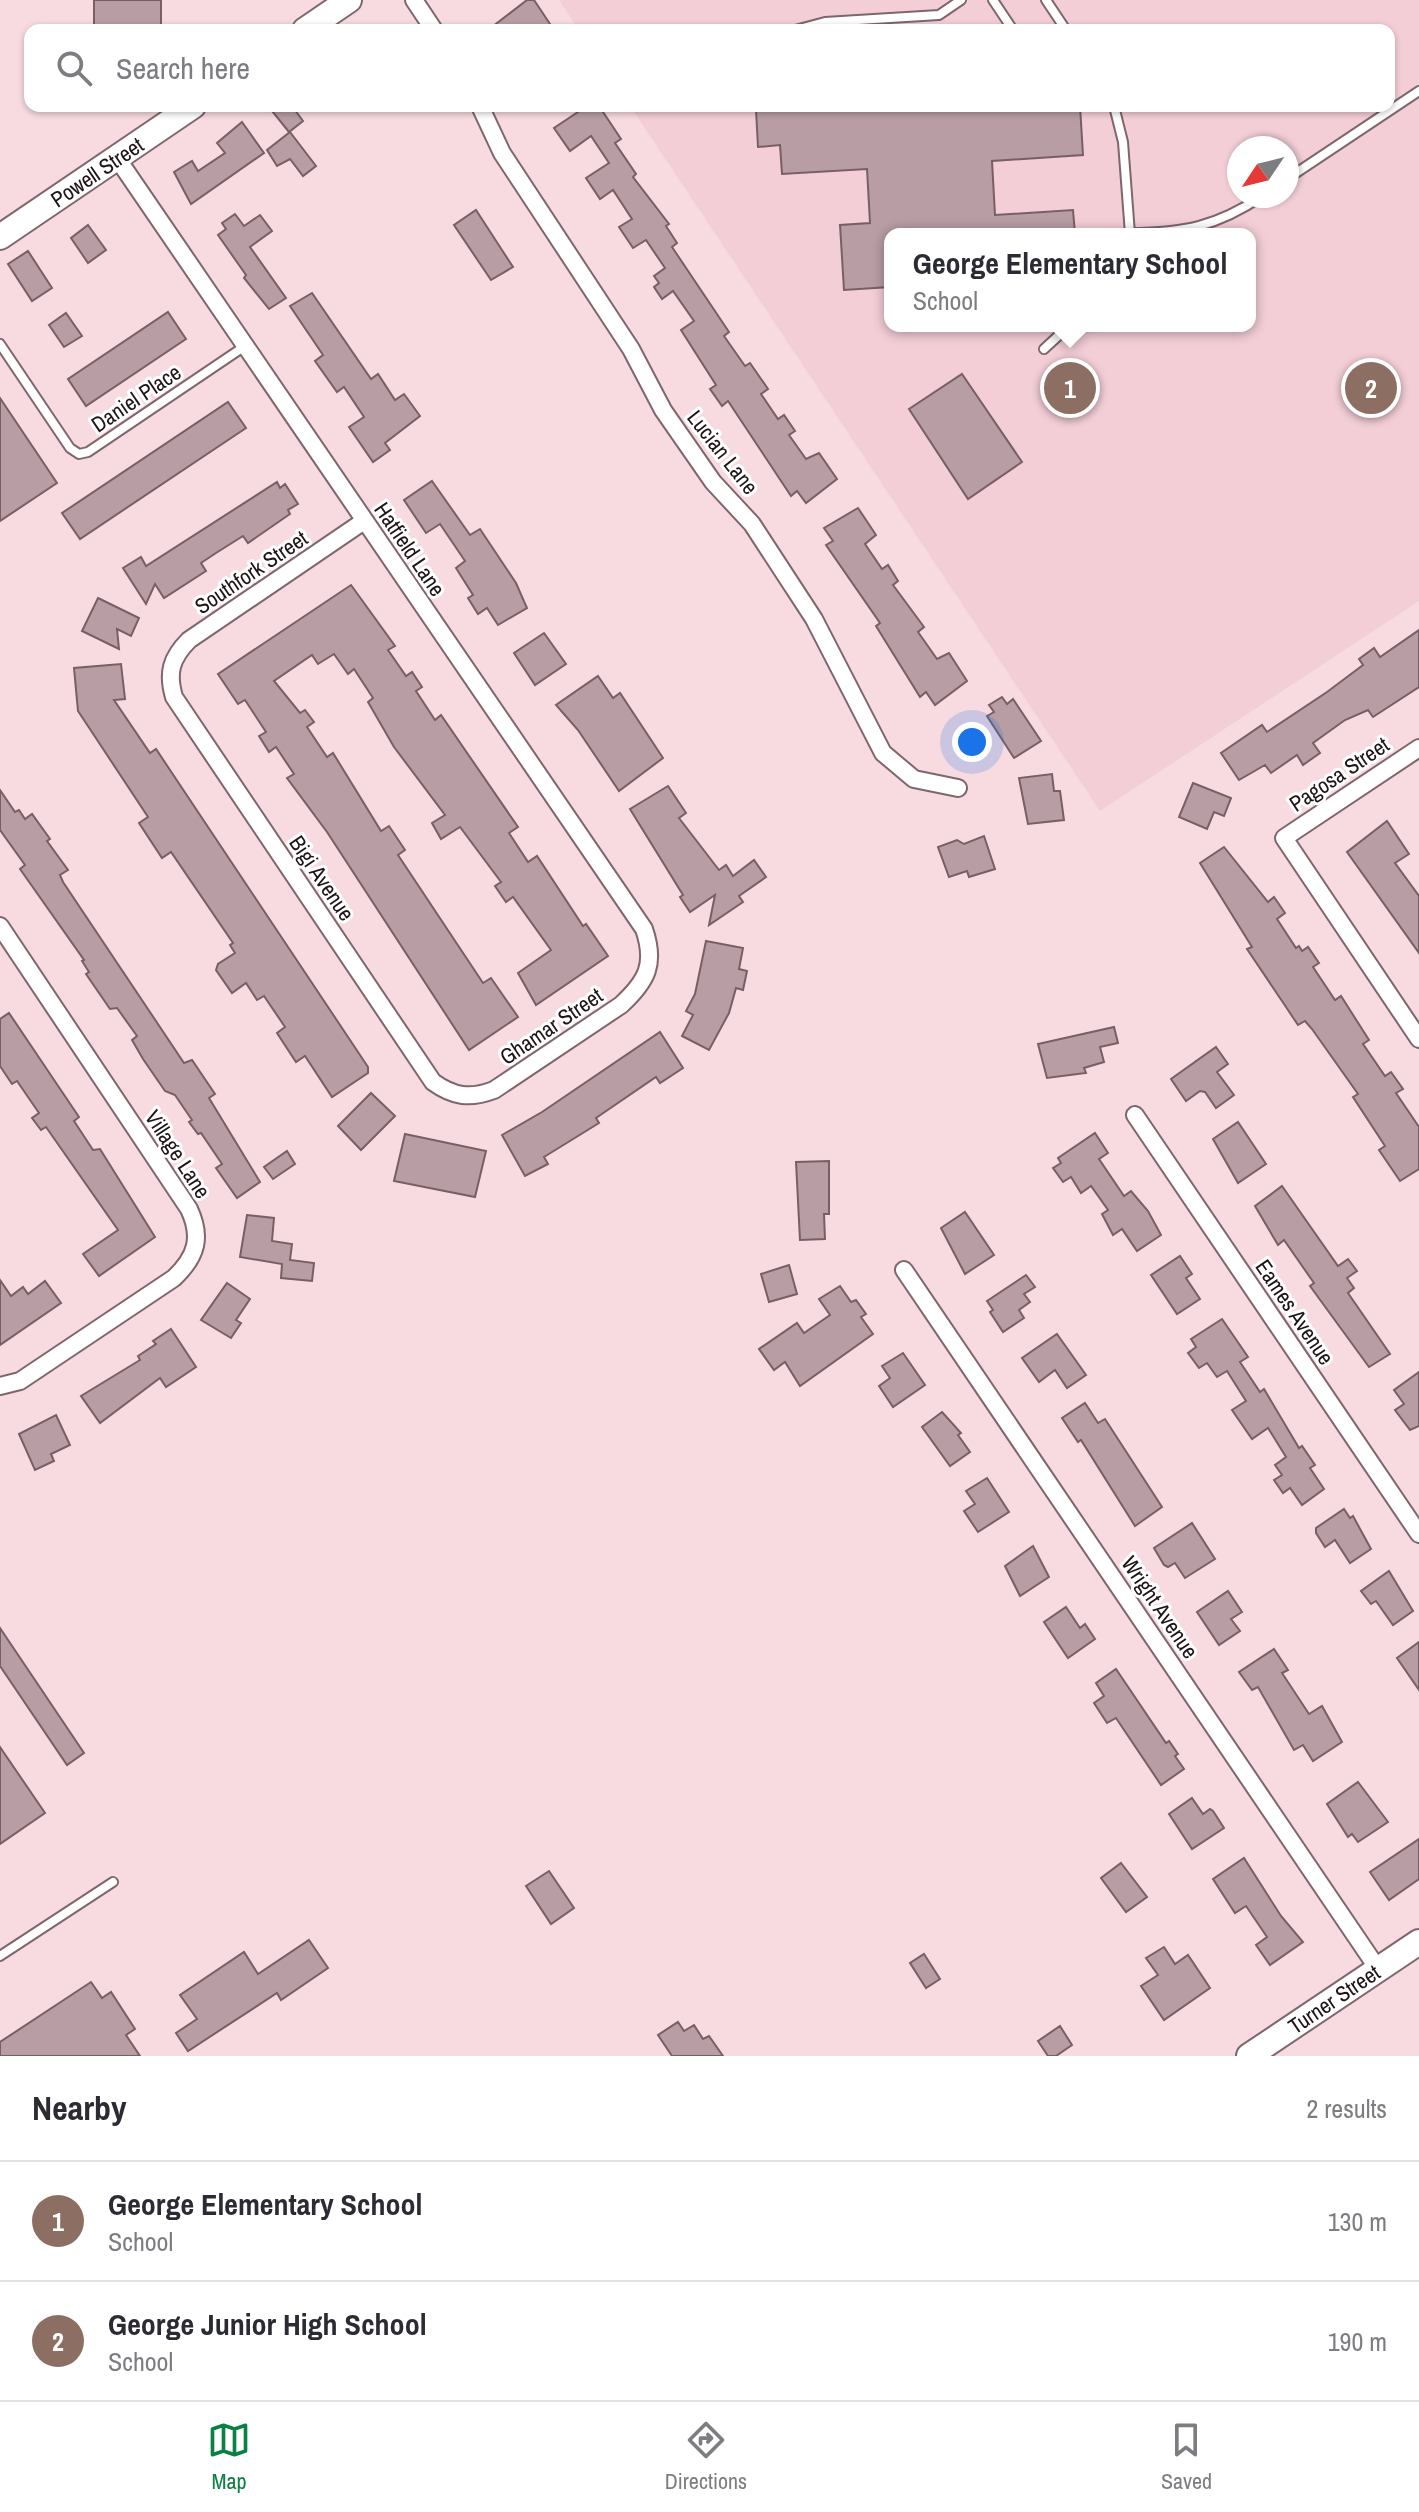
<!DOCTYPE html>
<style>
:root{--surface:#fff;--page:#f2f2f3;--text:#2b2b33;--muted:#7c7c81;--line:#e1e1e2;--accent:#0b8043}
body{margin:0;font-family:"Archivo Narrow",sans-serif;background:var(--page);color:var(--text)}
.compass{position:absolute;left:1227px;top:136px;width:72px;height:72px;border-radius:50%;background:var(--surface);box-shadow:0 2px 6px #0004;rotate:235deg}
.you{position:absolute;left:972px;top:742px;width:28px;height:28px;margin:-20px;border:6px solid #fff;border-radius:50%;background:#1a73e8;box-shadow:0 0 0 12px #1a73e833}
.badge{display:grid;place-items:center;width:52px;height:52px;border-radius:50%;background:var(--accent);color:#fff;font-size:26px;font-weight:700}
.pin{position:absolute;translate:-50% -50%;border:4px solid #fff;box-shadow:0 2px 8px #0006}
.popup{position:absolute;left:884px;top:228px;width:372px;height:104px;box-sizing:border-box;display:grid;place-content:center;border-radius:16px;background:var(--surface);filter:drop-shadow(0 2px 6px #0005);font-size:26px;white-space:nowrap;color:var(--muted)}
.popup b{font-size:30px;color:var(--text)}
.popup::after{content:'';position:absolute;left:50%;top:100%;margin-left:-16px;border:16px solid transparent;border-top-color:var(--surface)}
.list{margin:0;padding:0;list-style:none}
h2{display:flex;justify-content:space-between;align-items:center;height:104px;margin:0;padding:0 32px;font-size:34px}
h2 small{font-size:26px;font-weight:400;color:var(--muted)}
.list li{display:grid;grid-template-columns:52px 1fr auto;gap:24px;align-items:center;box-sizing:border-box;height:120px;padding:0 32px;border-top:2px solid var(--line)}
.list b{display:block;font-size:30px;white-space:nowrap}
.list p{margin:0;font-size:26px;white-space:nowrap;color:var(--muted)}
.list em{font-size:26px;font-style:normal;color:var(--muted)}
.icon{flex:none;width:44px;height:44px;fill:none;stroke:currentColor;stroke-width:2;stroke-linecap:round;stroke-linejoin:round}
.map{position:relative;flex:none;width:1419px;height:2056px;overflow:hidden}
.search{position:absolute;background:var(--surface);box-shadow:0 2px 6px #0004;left:24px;right:24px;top:24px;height:88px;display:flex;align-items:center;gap:20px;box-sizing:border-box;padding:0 28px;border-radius:16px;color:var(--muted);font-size:30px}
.sheet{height:344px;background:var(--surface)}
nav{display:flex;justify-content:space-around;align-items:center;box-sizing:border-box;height:112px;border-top:2px solid var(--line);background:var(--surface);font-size:22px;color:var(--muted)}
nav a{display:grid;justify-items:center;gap:4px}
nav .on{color:var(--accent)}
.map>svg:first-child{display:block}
.built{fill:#f3ced7;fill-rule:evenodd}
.building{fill:#b89da4;stroke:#785f65;stroke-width:2}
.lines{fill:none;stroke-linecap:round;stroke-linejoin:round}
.lane-casing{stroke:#7e666c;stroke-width:12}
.street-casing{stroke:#7e666c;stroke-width:20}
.secondary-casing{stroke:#7e666c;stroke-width:28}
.lane{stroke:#fff;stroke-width:8}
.street{stroke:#fff;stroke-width:16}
.secondary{stroke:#fff;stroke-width:24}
.labels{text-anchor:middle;stroke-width:6;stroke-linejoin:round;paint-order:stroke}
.street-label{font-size:22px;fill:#1e1417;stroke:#fff}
</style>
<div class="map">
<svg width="1419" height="2056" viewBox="0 0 1419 2056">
<rect width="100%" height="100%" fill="#f7dbe1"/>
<path class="built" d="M559,0H1419V601L1100,811L630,106H1389V30H579ZM1239,148H1287V196H1239ZM890,234H1250V326H890Z"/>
<g class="building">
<rect x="94" y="0" width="67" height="30"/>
<path d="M527,0H534L554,30H488Z"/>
<path d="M268,106H292L303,121L289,132Z"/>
<path d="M587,106H599L621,139L615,143L636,174L633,177L669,224L666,226L677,243L672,247L729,332L724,336L745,366L750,363L768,389L761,394L778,419L784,415L795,431L789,435L806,459L819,453L837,479L806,503L797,491L791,496L728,401L722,406L710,389L716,385L681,330L694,321L673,291L662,299L654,287L659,283L654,276L665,268L646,240L633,248L619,227L632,219L613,190L600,199L586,178L609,163L591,136L570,151L554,128Z"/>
<path d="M822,106H1080L1083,155L992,161L995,215L1073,210L1075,234H890V287L844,290L840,225L870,223L867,169L782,174L780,145L758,147L756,110Z"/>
<path d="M242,122L264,153L191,204L174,172L192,161L198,171L225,153L217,143Z"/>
<path d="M290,132L316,166L303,176L290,159L277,166L267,150Z"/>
<path d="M476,210L513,267L491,280L454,225Z"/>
<path d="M235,214L244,226L260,215L272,231L250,247L286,298L269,309L244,278L246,275L218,235L226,229L222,223Z"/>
<path d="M88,225L106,250L88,263L71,238Z"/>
<path d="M28,251L52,288L32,301L8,264Z"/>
<path d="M312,293L371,379L378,374L395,400L404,394L420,416L385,443L390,450L373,462L349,427L364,417L344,387L337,392L315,361L323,355L290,306Z"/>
<path d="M168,312L186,339L86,406L68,379Z"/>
<path d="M66,313L82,336L64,347L49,325Z"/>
<path d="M962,374L1022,462L968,499L909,409Z"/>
<path d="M0,398L57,483L0,521Z"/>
<path d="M228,402L246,428L80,539L62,513Z"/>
<path d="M432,481L470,535L480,529L516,583L527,608L498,625L487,608L478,614L468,598L473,595L456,568L465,561L440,524L426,533L404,500Z"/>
<path d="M277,482L280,488L285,484L298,504L288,510L290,514L248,543L243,536L216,553L201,563L206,571L164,598L155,584L146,604L123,568L141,557L146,566Z"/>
<path d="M858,508L876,535L865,544L882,569L888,565L898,581L893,585L924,627L918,632L937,659L949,653L967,681L935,705L926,692L920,697L876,626L880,623L826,545L833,541L824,528Z"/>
<path d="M351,585L395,646L388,650L406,676L412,672L422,687L416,691L435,720L441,715L518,827L509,833L528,862L537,856L583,926L586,924L608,956L536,1005L518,973L551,950L513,897L506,902L495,886L501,882L460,827L441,839L432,823L445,815L394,747L368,702L373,698L354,669L348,674L334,654L318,664L312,655L274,681L300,713L305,710L314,722L307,727L327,757L333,753L381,831L389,826L405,850L398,855L483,983L491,978L518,1017L469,1050L327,832L287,778L294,774L276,747L269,752L259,736L266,732L245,700L238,704L218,674Z"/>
<path d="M98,598L139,618L131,636L117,629L119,649L82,631Z"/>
<path d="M1419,630V687L1373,717L1368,710L1345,720L1313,743L1320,753L1303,765L1297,755L1271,773L1265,765L1239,780L1221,753L1262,725L1267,732L1327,692L1363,665L1359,659L1374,648L1380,657Z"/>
<path d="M544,633L566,664L535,685L514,653Z"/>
<path d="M121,664L125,699L114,700L150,753L156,749L368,1067V1073L332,1097L305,1056L296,1062L277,1033L285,1027L264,996L257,1000L246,983L232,993L216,970L218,964L235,953L230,945L233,943L171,852L162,858L139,823L148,817L78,711L74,668Z"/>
<path d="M598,676L613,698L620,693L663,758L619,791L578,730L556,705Z"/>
<path d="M1002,697L1007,704L1013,699L1041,741L1014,758L987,716L994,712L989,705Z"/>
<path d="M1052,774L1054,791H1060L1064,820L1028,824L1019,778Z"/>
<path d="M1193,783L1231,798L1224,816L1214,812L1207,829L1179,817Z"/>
<path d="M668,786L686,813L679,818L719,870L726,865L733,876L754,860L766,877L739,896L743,902L709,925L715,895L690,912L680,897L683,895L630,809Z"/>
<path d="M0,790L15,812L19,810L25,819L32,814L50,839L47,841L68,870L60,875L63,882L184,1063L192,1060L215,1094L209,1098L260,1182L237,1198L216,1168L222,1164L201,1133L198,1134L189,1122L192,1120L175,1095L165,1091L143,1059L132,1040L137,1036L117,1008L110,1009L86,974L89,972L82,961L84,960L20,869L25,865L0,830Z"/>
<path d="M1387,821L1409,854L1395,863L1419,896V953L1347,852Z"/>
<path d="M984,836L995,869L969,877L967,871L949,877L938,847L957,840L964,844Z"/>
<path d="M1224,847L1268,902L1274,897L1285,913L1277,919L1296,948L1299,946L1302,951L1308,947L1319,963L1313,967L1335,1000L1341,996L1369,1040L1363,1044L1385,1076L1391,1072L1403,1089L1396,1093L1419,1127V1169L1400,1181L1379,1150L1385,1146L1353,1097L1358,1094L1312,1029L1305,1021L1298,1025L1284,1004L1247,949L1252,947L1200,863Z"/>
<path d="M706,941L743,948L739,969L747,971L743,990L736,988L729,1013L709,1050L682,1036L693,1015L686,1011L695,994Z"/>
<path d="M9,1013L79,1117L74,1121L93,1150L100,1149L155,1237L99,1276L83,1254L118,1230L46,1127L41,1130L32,1118L39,1113L17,1081L12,1084L0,1066V1019Z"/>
<path d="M1114,1027L1118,1043L1100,1047L1104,1062L1084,1068L1086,1073L1047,1078L1038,1044Z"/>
<path d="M660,1032L683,1068L660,1083L656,1077L596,1118L599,1123L544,1157L548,1164L525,1176L502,1135L542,1112Z"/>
<path d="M1216,1047L1228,1064L1217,1072L1234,1095L1216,1108L1205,1092L1200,1091L1186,1101L1171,1079Z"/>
<path d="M371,1093L395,1116L361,1150L338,1126Z"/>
<path d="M1238,1122L1266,1164L1238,1183L1213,1139Z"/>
<path d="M1095,1133L1108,1153L1099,1159L1124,1196L1131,1191L1148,1211L1161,1235L1137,1251L1122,1229L1113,1235L1102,1214L1108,1210L1091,1186L1081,1193L1071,1177L1063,1182L1053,1168L1061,1163L1058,1158Z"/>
<path d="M405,1134L486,1151L475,1197L394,1181Z"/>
<path d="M287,1151L295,1164L273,1179L264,1167Z"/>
<path d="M829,1161V1214H824L825,1239L800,1240L796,1162Z"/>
<path d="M1282,1186L1338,1266L1348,1259L1357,1271L1347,1278L1354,1288L1348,1293L1390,1354L1369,1367L1310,1286L1314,1283L1284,1240L1278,1245L1255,1206Z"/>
<path d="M965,1212L994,1255L965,1274L941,1228Z"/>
<path d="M247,1215L274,1218L272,1241L292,1244L290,1260L314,1263L312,1281L281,1278L282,1264L240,1257Z"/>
<path d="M1180,1256L1192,1274L1186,1278L1200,1299L1177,1314L1151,1275Z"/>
<path d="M789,1265L797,1294L769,1302L761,1274Z"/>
<path d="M1026,1275L1035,1287L1024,1294L1030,1302L1019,1310L1024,1318L1003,1332L990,1312L993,1310L987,1301Z"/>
<path d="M0,1280L11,1296L23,1287L28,1294L45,1281L61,1303L0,1345Z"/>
<path d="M227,1283L250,1299L236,1320L241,1323L231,1338L201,1320Z"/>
<path d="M840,1286L851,1302L856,1300L866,1314L861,1317L873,1334L800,1386L785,1362L774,1370L759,1349L797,1323L804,1333L830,1315L819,1299Z"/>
<path d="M1222,1319L1248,1357L1240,1362L1260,1392L1264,1389L1299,1448L1302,1446L1315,1465L1310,1468L1324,1489L1302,1505L1290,1488L1283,1493L1274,1480L1282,1475L1275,1465L1286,1457L1268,1428L1252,1439L1232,1410L1246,1401L1227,1371L1217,1377L1207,1363L1199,1368L1188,1353L1196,1347L1191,1339Z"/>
<path d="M171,1329L196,1367L166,1387L160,1378L100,1423L81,1396L140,1360L138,1356L156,1344L153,1341Z"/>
<path d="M1057,1334L1086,1375L1067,1388L1055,1370L1039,1382L1022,1358Z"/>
<path d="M903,1353L925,1385L893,1407L879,1386L890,1378L882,1366Z"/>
<path d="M1419,1372V1426L1410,1430L1395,1410L1404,1404L1394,1390Z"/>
<path d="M1085,1403L1098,1423L1105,1419L1162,1507L1135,1526L1081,1440L1078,1442L1062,1418Z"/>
<path d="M942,1412L961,1433L958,1435L970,1452L950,1466L922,1427Z"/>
<path d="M56,1415L70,1445L51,1454L54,1461L35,1470L19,1434Z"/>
<path d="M987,1478L1009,1512L978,1532L964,1511L975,1504L966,1491Z"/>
<path d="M1344,1509L1350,1518L1353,1516L1371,1549L1350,1563L1335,1540L1325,1547L1316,1533V1528Z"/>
<path d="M1192,1523L1215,1559L1185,1578L1175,1563L1168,1567L1164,1565L1154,1548Z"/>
<path d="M1033,1546L1049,1577L1020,1596L1005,1566Z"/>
<path d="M1389,1571L1413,1611L1393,1625L1376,1601L1371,1604L1361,1591Z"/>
<path d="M1228,1591L1242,1612L1231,1619L1240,1631L1219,1645L1197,1612Z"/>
<path d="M1066,1607L1080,1628L1085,1624L1095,1639L1068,1658L1044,1622Z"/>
<path d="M0,1628L84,1753L67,1765L0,1666Z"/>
<path d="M1419,1642V1690L1397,1658Z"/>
<path d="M1274,1649L1288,1670L1282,1673L1309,1714L1322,1706L1342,1742L1313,1761L1303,1745L1294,1750L1258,1687L1252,1690L1239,1672Z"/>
<path d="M1116,1669L1166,1743L1169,1741L1178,1754L1175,1756L1184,1769L1161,1785L1116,1718L1107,1723L1094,1703L1104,1696L1096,1683Z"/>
<path d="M0,1747L45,1813L0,1844Z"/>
<path d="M1358,1782L1388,1822L1358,1842L1352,1834L1348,1837L1327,1804Z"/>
<path d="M1192,1798L1203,1814L1210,1809L1213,1811L1224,1828L1192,1849L1169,1814Z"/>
<path d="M1419,1839V1879L1389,1900L1370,1872Z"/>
<path d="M1244,1858L1281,1916L1303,1942L1270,1965L1256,1945L1267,1937L1246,1906L1235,1913L1213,1879Z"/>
<path d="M1121,1863L1147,1897L1126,1912L1101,1878Z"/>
<path d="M549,1871L574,1908L551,1924L526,1886Z"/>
<path d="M309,1940L328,1968L281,2000L277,1993L188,2051L176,2033L197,2019L180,1995L244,1952L258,1974Z"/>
<path d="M1164,1947L1175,1964L1188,1955L1210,1988L1164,2020L1141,1986L1158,1975L1146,1958Z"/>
<path d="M924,1954L940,1979L926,1988L910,1963Z"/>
<path d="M91,1982L102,1998L111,1992L135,2029L126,2035L140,2056H0V2042Z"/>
<path d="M678,2022L684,2031L694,2025L703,2039L709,2036L723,2056H672L658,2035Z"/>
<path d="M1060,2026L1072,2045L1056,2056H1048L1038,2041Z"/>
</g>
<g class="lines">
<g class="lane-casing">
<g id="lane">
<path d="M993,0L1013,30"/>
<path d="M1046,0L1066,30"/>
<path d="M795,30L825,22L939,15L961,0"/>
<path d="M1114,106L1123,142L1130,234"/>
<path d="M1287,179L1419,91"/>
<path d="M1130,233C1183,233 1218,226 1262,196"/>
<path d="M0,344L70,448L79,454L88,452L245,346"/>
<path d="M1044,349L1069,326"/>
<path d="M0,1956L113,1882"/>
</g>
</g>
<g class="street-casing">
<g id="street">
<path d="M414,0L434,30"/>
<path d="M480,106L502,153L631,349L663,410L713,482L752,524L814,619L883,753L914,779L958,788"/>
<path d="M117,158L644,929C656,964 647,981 621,1005L494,1090C470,1099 454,1097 433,1082L174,697C167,673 171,658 189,640L364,521"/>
<path d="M1419,748L1284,838L1419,1039"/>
<path d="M0,926L189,1209C202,1237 197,1256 174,1278L20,1381L0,1386"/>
<path d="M1135,1115L1419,1534"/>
<path d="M904,1270L1378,1969"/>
</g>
</g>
<g class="secondary-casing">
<g id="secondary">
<path d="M305,30L349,0"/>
<path d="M0,237L193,106"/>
<path d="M1249,2056L1419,1942"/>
</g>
</g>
<use href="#lane" class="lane"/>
<use href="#street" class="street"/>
<use href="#secondary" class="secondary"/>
</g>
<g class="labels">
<g class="street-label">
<text transform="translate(97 172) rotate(-34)" y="8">Powell Street</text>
<text transform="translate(136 398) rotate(-34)" y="8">Daniel Place</text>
<text transform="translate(723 452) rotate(52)" y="8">Lucian Lane</text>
<text transform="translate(410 549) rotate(56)" y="8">Hatfield Lane</text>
<text transform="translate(251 572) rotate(-34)" y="8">Southfork Street</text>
<text transform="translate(1339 774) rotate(-34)" y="8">Pagosa Street</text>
<text transform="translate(322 878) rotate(56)" y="8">Bigi Avenue</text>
<text transform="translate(551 1026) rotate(-34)" y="8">Ghamar Street</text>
<text transform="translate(178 1154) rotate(57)" y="8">Village Lane</text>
<text transform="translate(1295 1312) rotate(56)" y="8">Eames Avenue</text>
<text transform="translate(1160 1607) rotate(56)" y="8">Wright Avenue</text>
<text transform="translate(1334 1999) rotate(-34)" y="8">Turner Street</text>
</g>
</g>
</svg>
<svg class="compass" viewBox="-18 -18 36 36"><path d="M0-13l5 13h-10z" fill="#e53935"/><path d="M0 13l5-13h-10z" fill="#7c7c81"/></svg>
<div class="you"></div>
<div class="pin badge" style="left:1070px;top:388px;background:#8d6e63">1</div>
<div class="popup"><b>George Elementary School</b>School</div>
<div class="pin badge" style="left:1371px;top:388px;background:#8d6e63">2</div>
<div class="search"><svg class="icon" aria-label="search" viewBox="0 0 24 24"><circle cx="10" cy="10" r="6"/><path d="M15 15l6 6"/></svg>Search here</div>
</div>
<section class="sheet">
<h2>Nearby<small>2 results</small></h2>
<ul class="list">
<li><span class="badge" style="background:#8d6e63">1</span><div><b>George Elementary School</b><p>School</p></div><em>130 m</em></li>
<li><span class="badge" style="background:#8d6e63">2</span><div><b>George Junior High School</b><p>School</p></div><em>190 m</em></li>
</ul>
</section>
<nav>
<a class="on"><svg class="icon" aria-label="map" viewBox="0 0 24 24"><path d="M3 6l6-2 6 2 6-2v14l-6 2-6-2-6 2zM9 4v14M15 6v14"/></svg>Map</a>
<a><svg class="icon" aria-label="directions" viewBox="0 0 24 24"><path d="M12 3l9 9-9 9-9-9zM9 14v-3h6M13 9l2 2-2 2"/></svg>Directions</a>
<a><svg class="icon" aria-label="saved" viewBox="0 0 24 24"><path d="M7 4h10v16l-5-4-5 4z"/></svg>Saved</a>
</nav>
